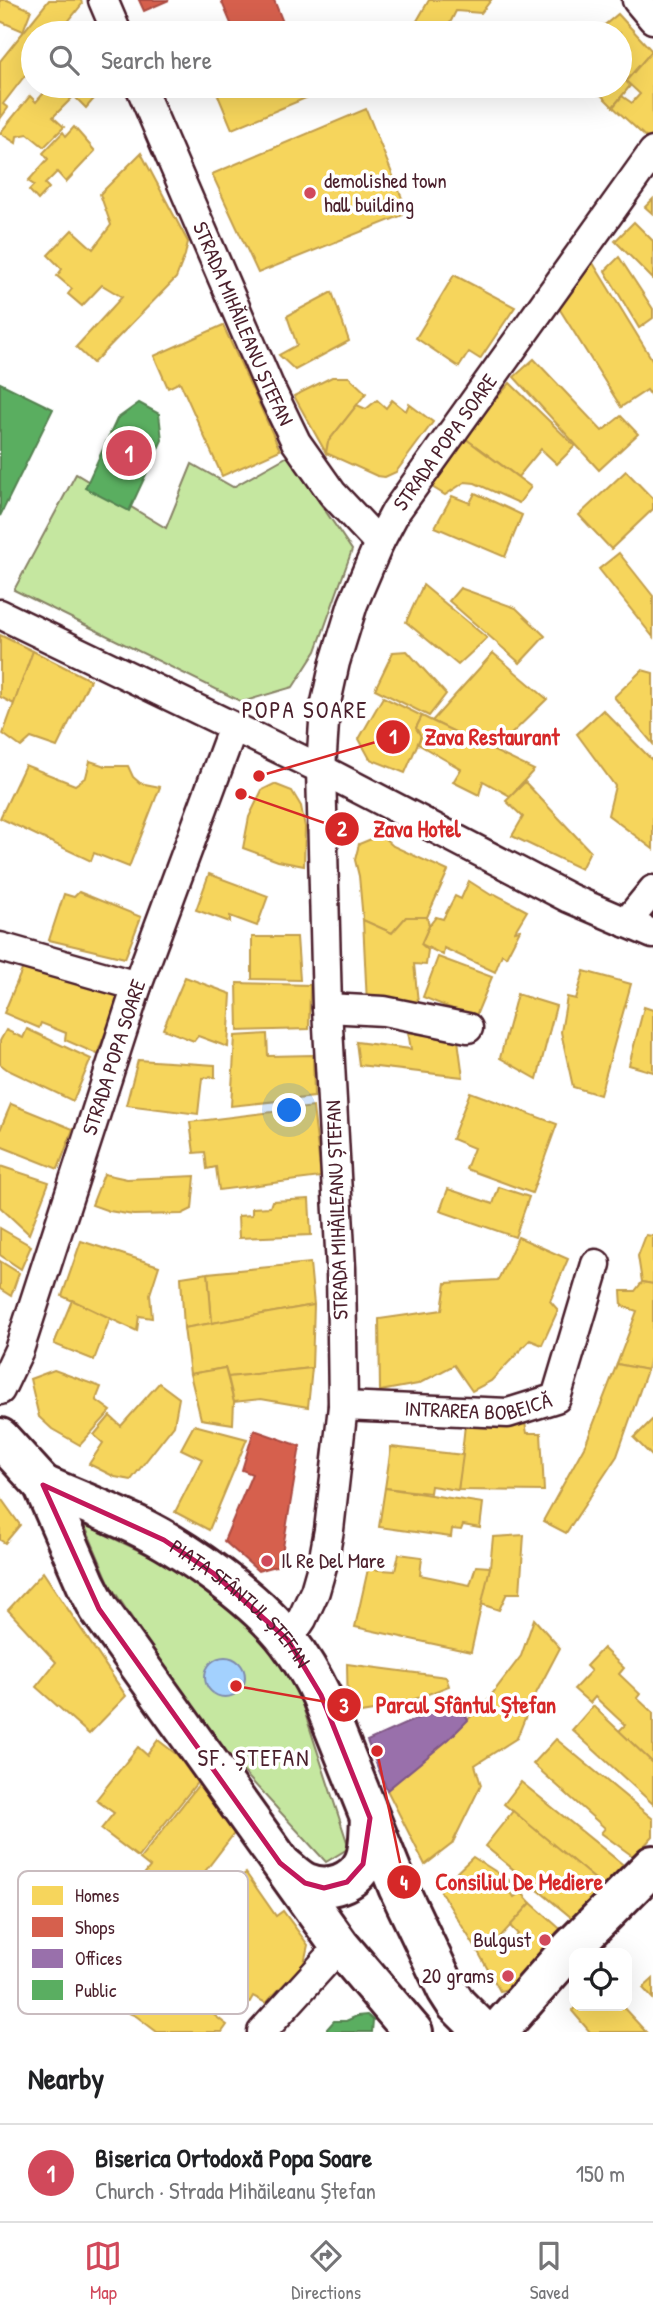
<!DOCTYPE html>
<meta charset="utf-8">
<style>
:root{--surface:#fff;--page:#f6f6f6;--text:#202124;--muted:#757577;--line:#e0e0e0;--accent:#d1495b}
body{margin:0;font-family:"Patrick Hand",sans-serif;background:var(--page);color:var(--text)}
.controls{position:absolute;right:21px;bottom:21px;display:grid;overflow:hidden;border-radius:14px;box-shadow:0 7px 28px #0002}
.controls button{width:63px;height:63px;display:grid;place-items:center;padding:0;border:0;border-bottom:2px solid var(--line);background:var(--surface);color:var(--text);font:35px sans-serif}
.you{position:absolute;left:290px;top:1111px;width:24px;height:24px;margin:-18px;border:5px solid #fff;border-radius:50%;background:#1a73e8;box-shadow:0 0 0 10px #1a73e833}
.badge{display:grid;place-items:center;width:46px;height:46px;border-radius:50%;background:var(--accent);color:#fff;font-size:23px;font-weight:700}
.pin{position:absolute;translate:-50% -50%;border:4px solid #fff;box-shadow:0 2px 7px #0006}
.list{margin:0;padding:0;list-style:none}
h2{display:flex;justify-content:space-between;align-items:center;height:91px;margin:0;padding:0 28px;font-size:30px}
h2 small{font-size:23px;font-weight:400;color:var(--muted)}
.list li{display:grid;grid-template-columns:46px 1fr auto;gap:21px;align-items:center;box-sizing:border-box;height:98px;padding:0 28px;border-top:2px solid var(--line)}
.list b{display:block;font-size:26px;white-space:nowrap}
.list p{margin:0;font-size:23px;white-space:nowrap;color:var(--muted)}
.list em{font-size:23px;font-style:normal;color:var(--muted)}
.icon{flex:none;width:38px;height:38px;fill:none;stroke:currentColor;stroke-width:2;stroke-linecap:round;stroke-linejoin:round}
.map{position:relative;flex:none;width:653px;height:2032px;overflow:hidden}
.search{position:absolute;background:var(--surface);box-shadow:0 7px 28px #0002;left:21px;right:21px;top:21px;height:77px;display:flex;align-items:center;gap:18px;box-sizing:border-box;padding:0 24px;border-radius:38px;color:var(--muted);font-size:26px}
.sheet{height:189px;background:var(--surface)}
nav{display:flex;justify-content:space-around;align-items:center;box-sizing:border-box;height:98px;border-top:2px solid var(--line);background:var(--surface);font-size:19px;color:var(--muted)}
nav a{display:grid;justify-items:center;gap:4px}
nav .on{color:var(--accent)}
.map>svg:first-child{display:block}
.green{fill:#c5e7a0;stroke:#888366;stroke-width:2}
.water{fill:#a3d1fe;stroke:#7f8aaa;stroke-width:2}
.homes{fill:#f6d55c;stroke:#c29e4d;stroke-width:2}
.shops{fill:#d6604d;stroke:#ac4c43;stroke-width:2}
.offices{fill:#9970ab;stroke:#815885;stroke-width:2}
.public{fill:#5aae61;stroke:#558351;stroke-width:2}
.lines{fill:none;stroke-linecap:round;stroke-linejoin:round}
.street-casing{stroke:#4a1f2b;stroke-width:33}
.secondary-casing{stroke:#4a1f2b;stroke-width:44}
.street{stroke:#fff;stroke-width:28}
.secondary{stroke:#fff;stroke-width:38}
.marked{fill:none;stroke:#c2185b;stroke-width:5;stroke-linejoin:round}
.poi-dot{fill:#d1495b;stroke:#fff;stroke-width:2.5}
.labels{text-anchor:middle;stroke-width:7;stroke-linejoin:round;paint-order:stroke}
.poi-label{font-size:21px;fill:#4a1f2b;stroke:#fff;text-anchor:start}
.street-label{font-size:21px;fill:#4a1f2b;stroke:#fff}
.neighbourhood-label{font-size:23px;letter-spacing:2px;fill:#4a1f2b;stroke:#fff}
.key{fill:#fff;stroke:#c9bcbf;stroke-width:2}
.key-label{font-size:19px;fill:#4a1f2b}
.leader{fill:none;stroke:#d62828;stroke-width:2.5}
.callout-dot{fill:#d62828;stroke:#fff;stroke-width:2.5}
.mark-label{font-size:21px;text-anchor:middle;font-weight:bold;fill:#fff}
.callout-label{font-size:23px;text-anchor:middle;font-weight:bold;fill:#d62828;stroke:#fff;stroke-width:7;stroke-linejoin:round;paint-order:stroke}
</style>
<div class="map">
<svg width="653" height="2032" viewBox="0 0 653 2032">
<rect width="100%" height="100%" fill="#fff"/>
<filter id="ink" filterUnits="userSpaceOnUse"><feTurbulence type="fractalNoise" baseFrequency=".0143" numOctaves="2"/><feDisplacementMap in="SourceGraphic" scale="14" xChannelSelector="R" yChannelSelector="G"/><feConvolveMatrix kernelMatrix="1 2 1 2 8 2 1 2 1" color-interpolation-filters="sRGB"/></filter>
<g filter="url(#ink)">
<g class="green">
<path d="M288,456L352,550L316,651L293,687L242,702L14,590L76,474L166,528L192,464L233,487Z"/>
<path d="M84,1524L169,1565L247,1624L275,1656L299,1695L349,1848L326,1862L229,1756L172,1678L110,1585Z"/>
</g>
<circle class="water" cx="225" cy="1677" r="20"/>
<g class="homes">
<path d="M0,0H7L31,10L23,31L0,21Z"/>
<path d="M49,0H81L82,4L59,33H33V65L3,104L8,108L0,119V61Z"/>
<path d="M429,0H491L481,13L456,11L445,33H410Z"/>
<path d="M618,14L652,51L626,81L630,86L613,107L592,86H620V33H595Z"/>
<path d="M652,51L653,138L650,141L613,107L622,96L632,103L640,94L626,81Z"/>
<path d="M50,86H105L86,108L74,96L53,117L64,127L44,147L28,134L17,136L16,143L0,133L30,96L36,102Z"/>
<path d="M214,86H310L313,95L232,129Z"/>
<path d="M366,109L408,213L258,273L212,174Z"/>
<path d="M74,127L95,151L66,182L57,172L45,184L49,188L38,200L29,190L34,185L28,181L48,159L43,153L63,132L66,136Z"/>
<path d="M141,153L188,242L185,255L176,278L93,363L76,347L122,297L102,285L82,306L68,294L72,289L57,276L62,269L48,255L72,230L93,249L111,225L100,194Z"/>
<path d="M653,199V214L645,207Z"/>
<path d="M634,222L653,241V279L615,241Z"/>
<path d="M619,257L653,309V318L639,328L605,271Z"/>
<path d="M593,263L653,361V399L647,390L621,407L557,305Z"/>
<path d="M454,275L515,307L480,359L469,352L459,367L416,338Z"/>
<path d="M332,292L349,341L295,370L279,355L297,345L287,316Z"/>
<path d="M223,325L280,450L222,476L180,382L168,388L154,356Z"/>
<path d="M534,359L602,431L621,416L638,434L599,470L514,377Z"/>
<path d="M332,377H349L366,393L328,442L326,453L294,396Z"/>
<path d="M510,383L575,446L557,464L541,449L518,477L466,439L468,435L465,433L485,405L488,408Z"/>
<path d="M377,400L386,408L392,400L406,411L409,404L433,422L396,472L385,477L377,476L326,453L328,442L357,405L366,409Z"/>
<path d="M466,439L531,487L519,503L475,483L465,482L445,495L432,487Z"/>
<path d="M626,471L653,499V509L611,549L579,515Z"/>
<path d="M475,493L522,515L505,557L435,527L452,496L470,503Z"/>
<path d="M619,553L653,596V637L599,569Z"/>
<path d="M423,585L487,638L458,665L406,622Z"/>
<path d="M460,588L516,608L545,636L520,663L449,601Z"/>
<path d="M0,635L33,651L14,704L0,697Z"/>
<path d="M33,651L90,680L57,747L31,738L21,747L3,734Z"/>
<path d="M407,651L446,694L429,716L375,689L393,652Z"/>
<path d="M493,653L547,699L494,751L432,721Z"/>
<path d="M642,670L653,673V744L614,697Z"/>
<path d="M383,697L422,716L416,728L421,736L405,773L370,759L359,739Z"/>
<path d="M603,710L653,761V849L608,815L615,786L577,734Z"/>
<path d="M422,716L432,721L534,770L510,796L483,781L479,795L453,782L461,769L418,744L421,736L416,728Z"/>
<path d="M90,761L105,766H128L133,777L140,783L160,787L129,867L94,853L91,861L0,818L25,765L75,785L86,777Z"/>
<path d="M525,782L590,851L581,869L512,836L523,817L506,801Z"/>
<path d="M274,784L292,791L301,806L305,827L304,866L278,861L243,848L249,817L262,790Z"/>
<path d="M381,835L393,846L448,871L427,917H406L392,933L363,920L359,876L355,860L359,844Z"/>
<path d="M209,874L268,896L257,926L230,916V922L196,910Z"/>
<path d="M469,881L491,895L495,894L527,911L515,931L520,930L506,957L502,954L495,972L444,948L443,955L421,944L429,926L436,917L443,919L455,896L461,899Z"/>
<path d="M79,892L141,917L125,958L49,940L64,894L74,897Z"/>
<path d="M406,917H427L429,926L421,944L428,950L426,965L414,964L418,1002L367,1004L363,920L392,933Z"/>
<path d="M252,937H297L300,980L252,979Z"/>
<path d="M438,957L492,977L475,1018L423,997Z"/>
<path d="M24,965L83,986L89,976L123,988L97,1054L65,1040L66,1033L41,1023L39,1028L4,1013Z"/>
<path d="M584,971L631,984L600,1095L573,1087L561,1032L567,997L576,999Z"/>
<path d="M185,977L231,994L228,1047L198,1036L194,1041L163,1029Z"/>
<path d="M237,983L310,985L309,1029L238,1031Z"/>
<path d="M517,994L556,1006L537,1079L500,1058Z"/>
<path d="M644,1007L653,1010V1072L629,1065Z"/>
<path d="M27,1029L91,1059L73,1101L8,1070L0,1064V1041L6,1030L23,1038Z"/>
<path d="M408,1032L458,1040L463,1077L359,1065L356,1042L411,1049Z"/>
<path d="M267,1034L268,1056L313,1055L314,1097L231,1106L235,1036Z"/>
<path d="M138,1060L215,1065V1077L202,1078L198,1114L126,1105Z"/>
<path d="M470,1092L557,1124L532,1193L466,1169L474,1148L452,1139Z"/>
<path d="M11,1104L73,1129L58,1169L0,1146V1130Z"/>
<path d="M313,1107L321,1177L219,1190L216,1167L207,1169L205,1152L194,1153L190,1122Z"/>
<path d="M0,1166L49,1182L29,1234L0,1207Z"/>
<path d="M104,1174L127,1179L195,1176L192,1209L182,1214L133,1215L109,1211L92,1205Z"/>
<path d="M499,1187L529,1197L515,1237L440,1211L448,1189L493,1204Z"/>
<path d="M309,1199L311,1235L239,1238L238,1216L252,1215V1208L270,1207L272,1201Z"/>
<path d="M0,1228L31,1246L21,1269L0,1255Z"/>
<path d="M646,1235L653,1236V1284L642,1282L638,1256Z"/>
<path d="M518,1237L568,1259L550,1301L558,1310L542,1345L530,1340L491,1381L472,1391L454,1365L418,1384L380,1391L379,1319L442,1310L446,1283L498,1280Z"/>
<path d="M81,1241L159,1266L150,1294L152,1318L139,1316L137,1331L62,1296Z"/>
<path d="M0,1261L19,1273L11,1296L0,1289Z"/>
<path d="M310,1263L314,1305L212,1323L208,1273Z"/>
<path d="M208,1273L212,1323L184,1328L181,1277Z"/>
<path d="M642,1282L653,1284V1345L647,1370L617,1364L637,1311L622,1306L621,1291H635Z"/>
<path d="M72,1300L110,1318L94,1360L54,1344Z"/>
<path d="M314,1305L312,1368L228,1377L225,1368L190,1374L184,1328Z"/>
<path d="M617,1364L647,1370L617,1456L566,1533L543,1521L586,1443Z"/>
<path d="M225,1368L234,1402L233,1424L201,1419L190,1374Z"/>
<path d="M312,1368L308,1407L261,1399L234,1402L228,1377Z"/>
<path d="M54,1370L101,1387L96,1400L111,1411L80,1445L52,1429L39,1417L30,1379Z"/>
<path d="M159,1383L179,1398L174,1425L131,1480L115,1477L89,1464L103,1443L94,1435L110,1416L121,1426Z"/>
<path d="M653,1419V1457L634,1438Z"/>
<path d="M525,1423L527,1433H541L544,1491L458,1490L465,1425Z"/>
<path d="M194,1425L247,1439L209,1530L175,1512L202,1459L181,1449Z"/>
<path d="M391,1447L463,1455L458,1490L431,1486L430,1493L385,1488Z"/>
<path d="M385,1488L483,1503L480,1528L463,1525L461,1530L452,1529L451,1537L379,1527Z"/>
<path d="M0,1497L20,1525L5,1543L0,1540Z"/>
<path d="M524,1535L520,1593H507L499,1610L481,1604L490,1567L493,1537Z"/>
<path d="M399,1554L422,1557L420,1575L470,1585L476,1566L490,1567L471,1652L355,1627L368,1569L395,1571Z"/>
<path d="M43,1572L126,1696L89,1734L36,1687L56,1662L8,1610Z"/>
<path d="M534,1619L560,1648L531,1703L517,1738L475,1765L481,1785L452,1844L425,1865L387,1790L449,1739L489,1698L521,1656Z"/>
<path d="M603,1648L624,1668L619,1674L640,1694L637,1698L653,1713V1763L619,1731L625,1725L595,1697L590,1703L574,1689L591,1671L586,1666Z"/>
<path d="M347,1664L446,1677L449,1686L392,1708L348,1715Z"/>
<path d="M593,1706L653,1763V1804L572,1730Z"/>
<path d="M556,1739L653,1819V1836L634,1857L601,1833L605,1828L533,1764Z"/>
<path d="M158,1740L203,1775L138,1857L101,1829L114,1813L96,1800L138,1747L147,1755Z"/>
<path d="M204,1778L239,1827L170,1917L133,1888L150,1867L140,1859Z"/>
<path d="M521,1782L627,1868L608,1890L504,1804Z"/>
<path d="M513,1811L608,1890L578,1923L485,1846Z"/>
<path d="M473,1857L509,1880L510,1891L514,1897L521,1892L531,1903L500,1937L477,1950L439,1889Z"/>
<path d="M246,1873L276,1916L283,1911L308,1945L304,1963L266,2003L253,1996L248,2005L178,1969L168,1956L173,1938L232,1943L205,1902Z"/>
<path d="M531,1903L566,1934L516,1987L500,1991L477,1950L500,1937L508,1945L518,1934L510,1926Z"/>
<path d="M76,1941L157,1973L191,1999L194,1995L212,2008L210,2012L227,2025L222,2032H157L136,2016L42,1975L53,1948L70,1955Z"/>
<path d="M653,1979V1999L643,1988Z"/>
<path d="M576,2006H622L646,2032H590L572,2011Z"/>
</g>
<g class="shops">
<path d="M139,0H169L144,11Z"/>
<path d="M221,0H274L284,25L265,33H235Z"/>
<path d="M254,1430L300,1446L280,1565L258,1571L224,1541L252,1474L242,1470Z"/>
</g>
<path class="offices" d="M458,1700L468,1720L449,1739L387,1790L367,1741Z"/>
<g class="public">
<path d="M0,383L53,409L0,516Z"/>
<path d="M139,403L159,414L162,440L129,511L85,488L117,419Z"/>
<path d="M367,2015L373,2020L372,2032H327V2029L334,2021H346L357,2016Z"/>
</g>
<g class="lines">
<g class="street-casing">
<g id="street">
<path d="M103,0L117,33"/>
<path d="M637,0L653,19"/>
<path id="s1" d="M140,86L269,386L296,442L332,493L379,543"/>
<path d="M0,614L321,769L569,898L653,934"/>
<path d="M626,923L653,890"/>
<path d="M0,947L137,986"/>
<path d="M327,1008L384,1011L468,1028"/>
<path id="s2" d="M0,1390L19,1350L137,986L233,727"/>
<path id="s3" d="M343,1406L508,1413L556,1398L596,1264"/>
<path id="s4" d="M288,1640L302,1619L315,1591L323,1563L329,1530L343,1406L341,1268L327,1008L321,769L325,707L335,662L353,604L379,543L396,511L653,152"/>
<path d="M262,2032L340,1946"/>
</g>
</g>
<g class="secondary-casing">
<g id="secondary">
<path d="M0,1438L43,1485L86,1584L99,1609L340,1946L413,2032"/>
<path id="s5" d="M43,1485C74,1498 106,1511 136,1525C184,1548 256,1599 288,1641C301,1658 312,1676 321,1695L398,1887L447,1990L456,2004L484,2032"/>
<path d="M285,1867C291,1872 299,1880 307,1883C328,1892 354,1883 364,1862C370,1849 369,1833 370,1818"/>
<path d="M497,2032L571,1948L653,1865"/>
</g>
</g>
<use href="#street" class="street"/>
<use href="#secondary" class="secondary"/>
</g>
</g>
<path class="marked" d="M43,1485L164,1540L213,1573L288,1640L321,1695L370,1818L363,1864L347,1882L324,1888L305,1883L280,1863L99,1609Z"/>
<g class="poi-dot">
<circle cx="310" cy="193" r="7"/>
<circle cx="267" cy="1561" r="7"/>
<circle cx="545" cy="1940" r="7"/>
<circle cx="508" cy="1976" r="7"/>
</g>
<g class="labels">
<g class="poi-label">
<text x="324" y="188">demolished town<tspan x="324" dy="24">hall building</tspan></text>
<text x="281" y="1568">Il Re Del Mare</text>
<text x="531" y="1947" text-anchor="end">Bulgust</text>
<text x="494" y="1983" text-anchor="end">20 grams</text>
</g>
<g class="street-label">
<text dy="7" stroke="none"><textPath href="#s1" startOffset="259">STRADA MIHĂILEANU ȘTEFAN</textPath></text>
<text dy="7" stroke="none"><textPath href="#s4" startOffset="1237">STRADA POPA SOARE</textPath></text>
<text dy="7" stroke="none"><textPath href="#s2" startOffset="352">STRADA POPA SOARE</textPath></text>
<text transform="translate(337 1210) rotate(-92)" y="7">STRADA MIHĂILEANU ȘTEFAN</text>
<text dy="7" stroke="none"><textPath href="#s3" startOffset="136">INTRAREA BOBEICĂ</textPath></text>
<text dy="7" stroke="none"><textPath href="#s5" startOffset="233">PIAȚA SFÂNTUL ȘTEFAN</textPath></text>
</g>
<g class="neighbourhood-label">
<text x="305" y="718">POPA SOARE</text>
<text x="254" y="1766">SF. ȘTEFAN</text>
</g>
</g>
<rect x="18" y="1871" width="230" height="143" rx="10" class="key"/>
<rect x="32" y="1886" width="31" height="19" fill="#f6d55c"/>
<rect x="32" y="1917" width="31" height="20" fill="#d6604d"/>
<rect x="32" y="1949" width="31" height="19" fill="#9970ab"/>
<rect x="32" y="1980" width="31" height="20" fill="#5aae61"/>
<g class="key-label">
<text x="75" y="1902">Homes</text>
<text x="75" y="1934">Shops</text>
<text x="75" y="1965">Offices</text>
<text x="75" y="1997">Public</text>
</g>
<path class="leader" d="M259 776L393 737M241 794L342 829M236 1686L344 1705M377 1751L404 1882"/>
<g class="callout-dot">
<circle cx="259" cy="776" r="7"/>
<circle cx="241" cy="794" r="7"/>
<circle cx="236" cy="1686" r="7"/>
<circle cx="377" cy="1751" r="7"/>
<circle cx="393" cy="737" r="18"/>
<circle cx="342" cy="829" r="18"/>
<circle cx="344" cy="1705" r="18"/>
<circle cx="404" cy="1882" r="18"/>
</g>
<g class="mark-label">
<text x="393" y="744">1</text>
<text x="342" y="836">2</text>
<text x="344" y="1713">3</text>
<text x="404" y="1890">4</text>
</g>
<g class="callout-label">
<text x="492" y="745">Zava Restaurant</text>
<text x="417" y="837">Zava Hotel</text>
<text x="466" y="1713">Parcul Sfântul Ștefan</text>
<text x="519" y="1890">Consiliul De Mediere</text>
</g>
</svg>
<div class="controls">
<button><svg class="icon" aria-label="locate" viewBox="0 0 24 24"><circle cx="12" cy="12" r="6"/><path d="M12 2v4M12 18v4M2 12h4M18 12h4"/></svg></button>
</div>
<div class="you"></div>
<div class="pin badge" style="left:129px;top:453px">1</div>
<div class="search"><svg class="icon" aria-label="search" viewBox="0 0 24 24"><circle cx="10" cy="10" r="6"/><path d="M15 15l6 6"/></svg>Search here</div>
</div>
<section class="sheet">
<h2>Nearby<small></small></h2>
<ul class="list">
<li><span class="badge">1</span><div><b>Biserica Ortodoxă Popa Soare</b><p>Church · Strada Mihăileanu Ștefan</p></div><em>150 m</em></li>
</ul>
</section>
<nav>
<a class="on"><svg class="icon" aria-label="map" viewBox="0 0 24 24"><path d="M3 6l6-2 6 2 6-2v14l-6 2-6-2-6 2zM9 4v14M15 6v14"/></svg>Map</a>
<a><svg class="icon" aria-label="directions" viewBox="0 0 24 24"><path d="M12 3l9 9-9 9-9-9zM9 14v-3h6M13 9l2 2-2 2"/></svg>Directions</a>
<a><svg class="icon" aria-label="saved" viewBox="0 0 24 24"><path d="M7 4h10v16l-5-4-5 4z"/></svg>Saved</a>
</nav>
